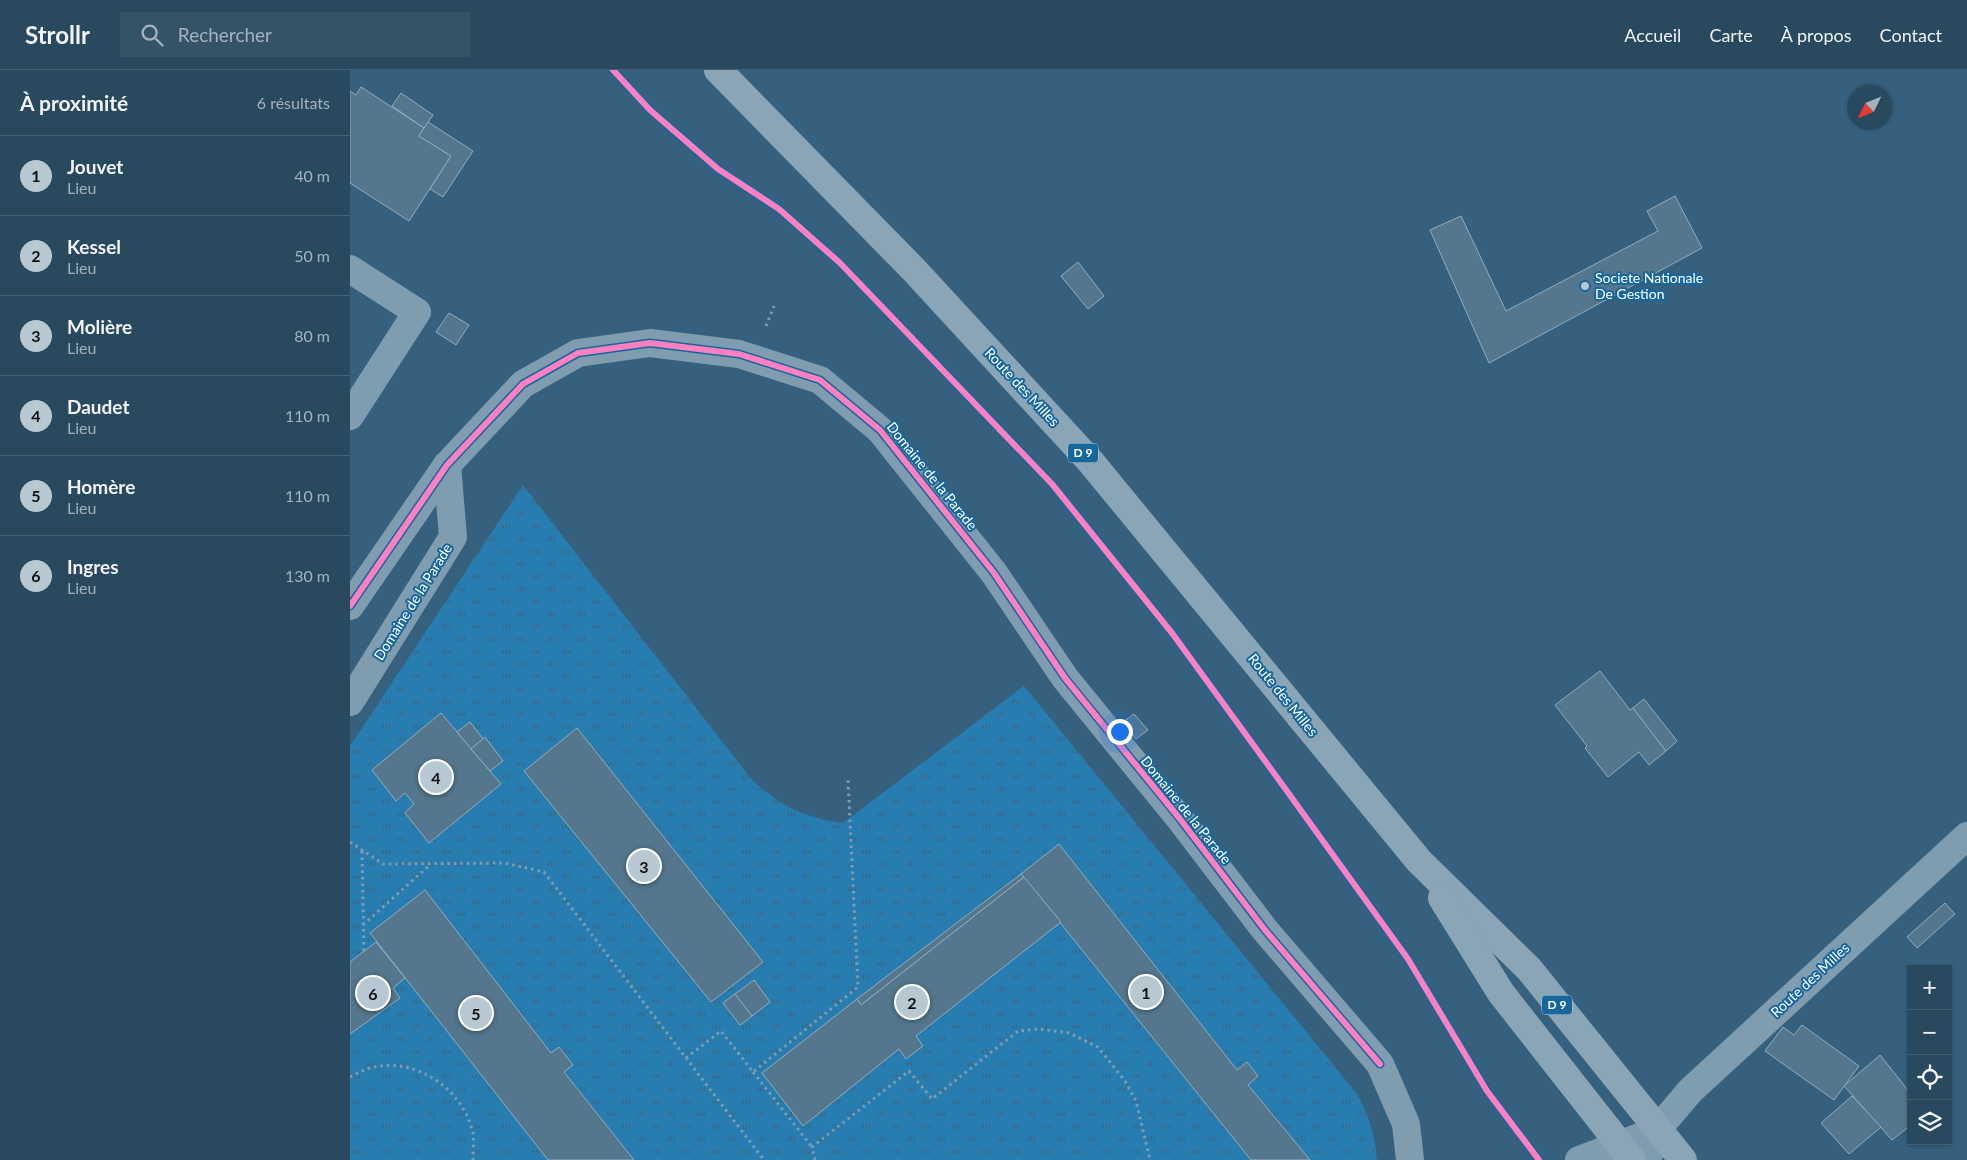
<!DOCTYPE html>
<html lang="fr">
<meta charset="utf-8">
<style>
:root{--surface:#28495e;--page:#345367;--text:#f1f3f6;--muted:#a5b2bc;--line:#446173;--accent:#b8c8d2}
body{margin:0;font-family:Lato,sans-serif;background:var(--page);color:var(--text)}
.controls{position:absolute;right:15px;bottom:15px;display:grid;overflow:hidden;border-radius:0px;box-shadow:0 1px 4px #0004}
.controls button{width:45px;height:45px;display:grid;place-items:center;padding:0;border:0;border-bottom:1px solid var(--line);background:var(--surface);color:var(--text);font:25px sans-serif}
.compass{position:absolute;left:1497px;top:15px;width:45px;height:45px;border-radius:50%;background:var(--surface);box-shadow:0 1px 4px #0004;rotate:227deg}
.you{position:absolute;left:769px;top:661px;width:18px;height:18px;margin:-12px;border:4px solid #fff;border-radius:50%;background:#1a73e8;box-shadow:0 0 0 8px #1a73e833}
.badge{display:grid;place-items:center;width:32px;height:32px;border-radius:50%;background:var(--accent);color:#111;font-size:16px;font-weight:700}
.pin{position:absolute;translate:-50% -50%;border:2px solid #fff;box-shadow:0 1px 5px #0006}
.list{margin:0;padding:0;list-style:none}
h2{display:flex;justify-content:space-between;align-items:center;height:65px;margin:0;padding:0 20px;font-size:21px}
h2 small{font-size:16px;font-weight:400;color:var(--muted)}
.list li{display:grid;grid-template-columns:32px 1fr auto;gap:15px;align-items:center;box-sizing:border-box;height:80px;padding:0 20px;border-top:1px solid var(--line)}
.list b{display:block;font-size:19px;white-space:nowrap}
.list p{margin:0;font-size:16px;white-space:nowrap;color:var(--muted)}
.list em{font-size:16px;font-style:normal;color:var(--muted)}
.icon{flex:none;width:28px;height:28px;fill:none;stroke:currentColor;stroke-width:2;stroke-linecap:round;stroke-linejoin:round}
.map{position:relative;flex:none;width:1617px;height:1090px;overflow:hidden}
header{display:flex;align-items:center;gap:30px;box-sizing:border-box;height:70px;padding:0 25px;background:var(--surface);border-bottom:1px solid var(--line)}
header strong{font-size:24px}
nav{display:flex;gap:28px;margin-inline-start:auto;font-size:18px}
.search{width:350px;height:45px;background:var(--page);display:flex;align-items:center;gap:12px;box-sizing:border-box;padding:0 18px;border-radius:0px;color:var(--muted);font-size:19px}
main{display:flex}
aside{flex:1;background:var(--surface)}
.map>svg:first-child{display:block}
.grass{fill:url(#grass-tufts)}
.building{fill:#54778d;stroke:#94acbc}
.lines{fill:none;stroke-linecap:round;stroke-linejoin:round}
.path{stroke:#809caf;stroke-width:3;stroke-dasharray:2.5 4;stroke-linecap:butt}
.minor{stroke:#809caf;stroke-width:28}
.major{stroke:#8aa5b5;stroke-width:28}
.cycleway-casing{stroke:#17679c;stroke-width:9}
.cycleway{stroke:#ff80c0;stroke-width:6}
.poi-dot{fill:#b8c8d2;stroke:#17679c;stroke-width:2}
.labels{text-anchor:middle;stroke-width:4;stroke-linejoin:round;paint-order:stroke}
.shield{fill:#17679c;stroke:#b9d1e1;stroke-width:1}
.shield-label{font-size:12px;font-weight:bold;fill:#fff}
.poi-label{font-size:14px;fill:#fff;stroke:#17679c;text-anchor:start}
.street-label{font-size:14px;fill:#fff;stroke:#17679c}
</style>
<header>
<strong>Strollr</strong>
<div class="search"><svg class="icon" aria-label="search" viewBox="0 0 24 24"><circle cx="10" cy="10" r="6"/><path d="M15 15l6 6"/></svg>Rechercher</div>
<nav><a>Accueil</a><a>Carte</a><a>À propos</a><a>Contact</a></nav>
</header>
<main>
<aside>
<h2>À proximité<small>6 résultats</small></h2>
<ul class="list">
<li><span class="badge">1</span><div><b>Jouvet</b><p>Lieu</p></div><em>40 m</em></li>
<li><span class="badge">2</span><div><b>Kessel</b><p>Lieu</p></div><em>50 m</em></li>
<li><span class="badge">3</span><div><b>Molière</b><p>Lieu</p></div><em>80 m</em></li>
<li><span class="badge">4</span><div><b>Daudet</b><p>Lieu</p></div><em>110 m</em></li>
<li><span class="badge">5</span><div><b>Homère</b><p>Lieu</p></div><em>110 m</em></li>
<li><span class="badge">6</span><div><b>Ingres</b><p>Lieu</p></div><em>130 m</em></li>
</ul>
</aside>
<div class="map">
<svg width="1617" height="1090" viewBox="0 0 1617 1090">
<defs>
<pattern id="grass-tufts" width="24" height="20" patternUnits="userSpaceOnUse" patternTransform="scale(1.25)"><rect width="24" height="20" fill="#287db0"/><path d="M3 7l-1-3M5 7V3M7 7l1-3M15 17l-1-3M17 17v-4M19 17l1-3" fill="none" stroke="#386783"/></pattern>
</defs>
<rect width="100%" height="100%" fill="#35617e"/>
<path class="grass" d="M173,415L402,710C433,737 452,747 493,753L674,616L1007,1024C1019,1045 1025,1066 1027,1090H0V676Z"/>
<g class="building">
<path d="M11,17L74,58L69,66L101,86L59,151L0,113V21L6,25Z"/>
<path d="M51,23L83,45L74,58L42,36Z"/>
<path d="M78,52L123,81L93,127L80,119L101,86L69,66Z"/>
<path d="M1325,126L1352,178L1139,293L1080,160L1111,146L1156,241L1308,161L1297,141Z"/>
<path d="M728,192L754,226L738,239L711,206Z"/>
<path d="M99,243L119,255L106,275L86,262Z"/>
<path d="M1250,601L1280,640L1283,638L1316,681L1299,695L1289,682L1258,707L1235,678L1237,676L1205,635Z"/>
<path d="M1294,629L1327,671L1316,681L1283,638Z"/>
<path d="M91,643L151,714L79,773L55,743L64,734L55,723L46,731L22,700Z"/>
<path d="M784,644L798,660L786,669L773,652Z"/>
<path d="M120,652L133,669L121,679L107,662Z"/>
<path d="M227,658L413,892L361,932L174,701Z"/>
<path d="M135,667L153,691L140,701L121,679Z"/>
<path d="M709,774L887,1000L897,992L908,1006L898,1015L960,1090H901L671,804Z"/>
<path d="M671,804L674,807L511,935L507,929Z"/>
<path d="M674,807L711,852L566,966L573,976L556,989L549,979L453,1056L412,1003L507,929L511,935Z"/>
<path d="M75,820L201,983L209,977L223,995L214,1002L284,1090H198L20,863Z"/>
<path d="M1595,833L1605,844L1567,878L1557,867Z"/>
<path d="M26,872L55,908L43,918L50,928L0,964V892Z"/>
<path d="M404,910L420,932L402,946L385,924Z"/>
<path d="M385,924L402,946L390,955L373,933Z"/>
<path d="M1452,955L1509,996L1484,1030L1415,981L1433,957L1444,965Z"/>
<path d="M1530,985L1561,1024V1055L1542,1070L1494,1016Z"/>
<path d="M1502,1026L1531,1057L1499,1084L1471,1053Z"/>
</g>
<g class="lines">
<g class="path">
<path d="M416,256L424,236"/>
<path d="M0,772L33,794L155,793L194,802L414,1090"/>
<path d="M12,781L14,881"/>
<path d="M13,855L81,794"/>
<path d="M336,988L371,961L403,1002L508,917L498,709"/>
<path d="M403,1002L462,1077"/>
<path d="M0,1007C6,1004 11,1001 17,999C63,984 113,1018 123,1063C124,1071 123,1082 123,1090"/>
<path d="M465,1090L462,1077L559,1001L582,1029L668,961L689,959L719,963L748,977L775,1011L786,1031L800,1090"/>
</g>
<g class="minor">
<path d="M0,199L67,242L0,346"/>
<path d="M0,536L97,395L173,314L228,283L300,273L389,284L470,310L530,360L644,503L715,608L830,749L915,860L1030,994L1056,1054L1060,1090"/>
<path d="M0,632L103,467L97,395"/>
<path d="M1229,1090L1292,1066"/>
<path d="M1297,1090L1307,1060L1340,1021L1617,766"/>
</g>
<g class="major">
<path d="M368,0L565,201L740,391L1069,791L1179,899L1333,1090"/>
<path d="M1092,828L1151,923L1282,1090"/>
</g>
<g class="cycleway-casing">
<g id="cycleway">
<path d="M263,0L300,40L368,99L429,139L490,193L702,414L822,563L934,717L1058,889L1137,1021L1189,1090"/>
<path d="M0,536L97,395L173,314L228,283L300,273L389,284L470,310L530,360L644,503L715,608L830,749L915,860L1030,994"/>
</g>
</g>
<use href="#cycleway" class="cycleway"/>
</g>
<circle class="poi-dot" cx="1235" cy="216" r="5"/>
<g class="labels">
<g class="shield">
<rect x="718" y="373.5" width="30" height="19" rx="4"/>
<rect x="1192" y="925.5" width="30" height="19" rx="4"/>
</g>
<g class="shield-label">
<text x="733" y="387">D 9</text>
<text x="1207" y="939">D 9</text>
</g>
<g class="poi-label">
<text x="1245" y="213">Societe Nationale<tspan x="1245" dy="16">De Gestion</tspan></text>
</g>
<g class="street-label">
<text transform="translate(672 317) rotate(47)" y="5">Route des Milles</text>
<text transform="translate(582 406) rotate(51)" y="5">Domaine de la Parade</text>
<text transform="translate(63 532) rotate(-58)" y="5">Domaine de la Parade</text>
<text transform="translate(933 625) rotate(51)" y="5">Route des Milles</text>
<text transform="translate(836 740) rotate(51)" y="5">Domaine de la Parade</text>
<text transform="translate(1460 910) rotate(-43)" y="5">Route des Milles</text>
</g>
</g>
</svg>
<div class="controls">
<button>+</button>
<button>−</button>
<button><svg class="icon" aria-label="locate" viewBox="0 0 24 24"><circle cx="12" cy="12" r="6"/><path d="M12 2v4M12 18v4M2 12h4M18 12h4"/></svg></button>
<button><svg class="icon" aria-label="layers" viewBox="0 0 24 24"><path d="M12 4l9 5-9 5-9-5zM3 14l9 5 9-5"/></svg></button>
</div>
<svg class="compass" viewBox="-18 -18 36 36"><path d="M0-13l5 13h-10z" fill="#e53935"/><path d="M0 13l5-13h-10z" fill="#a5b2bc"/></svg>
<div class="you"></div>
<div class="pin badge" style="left:796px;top:922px">1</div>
<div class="pin badge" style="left:562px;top:932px">2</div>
<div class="pin badge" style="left:294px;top:796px">3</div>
<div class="pin badge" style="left:86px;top:707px">4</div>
<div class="pin badge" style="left:126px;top:943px">5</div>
<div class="pin badge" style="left:23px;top:923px">6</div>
</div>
</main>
